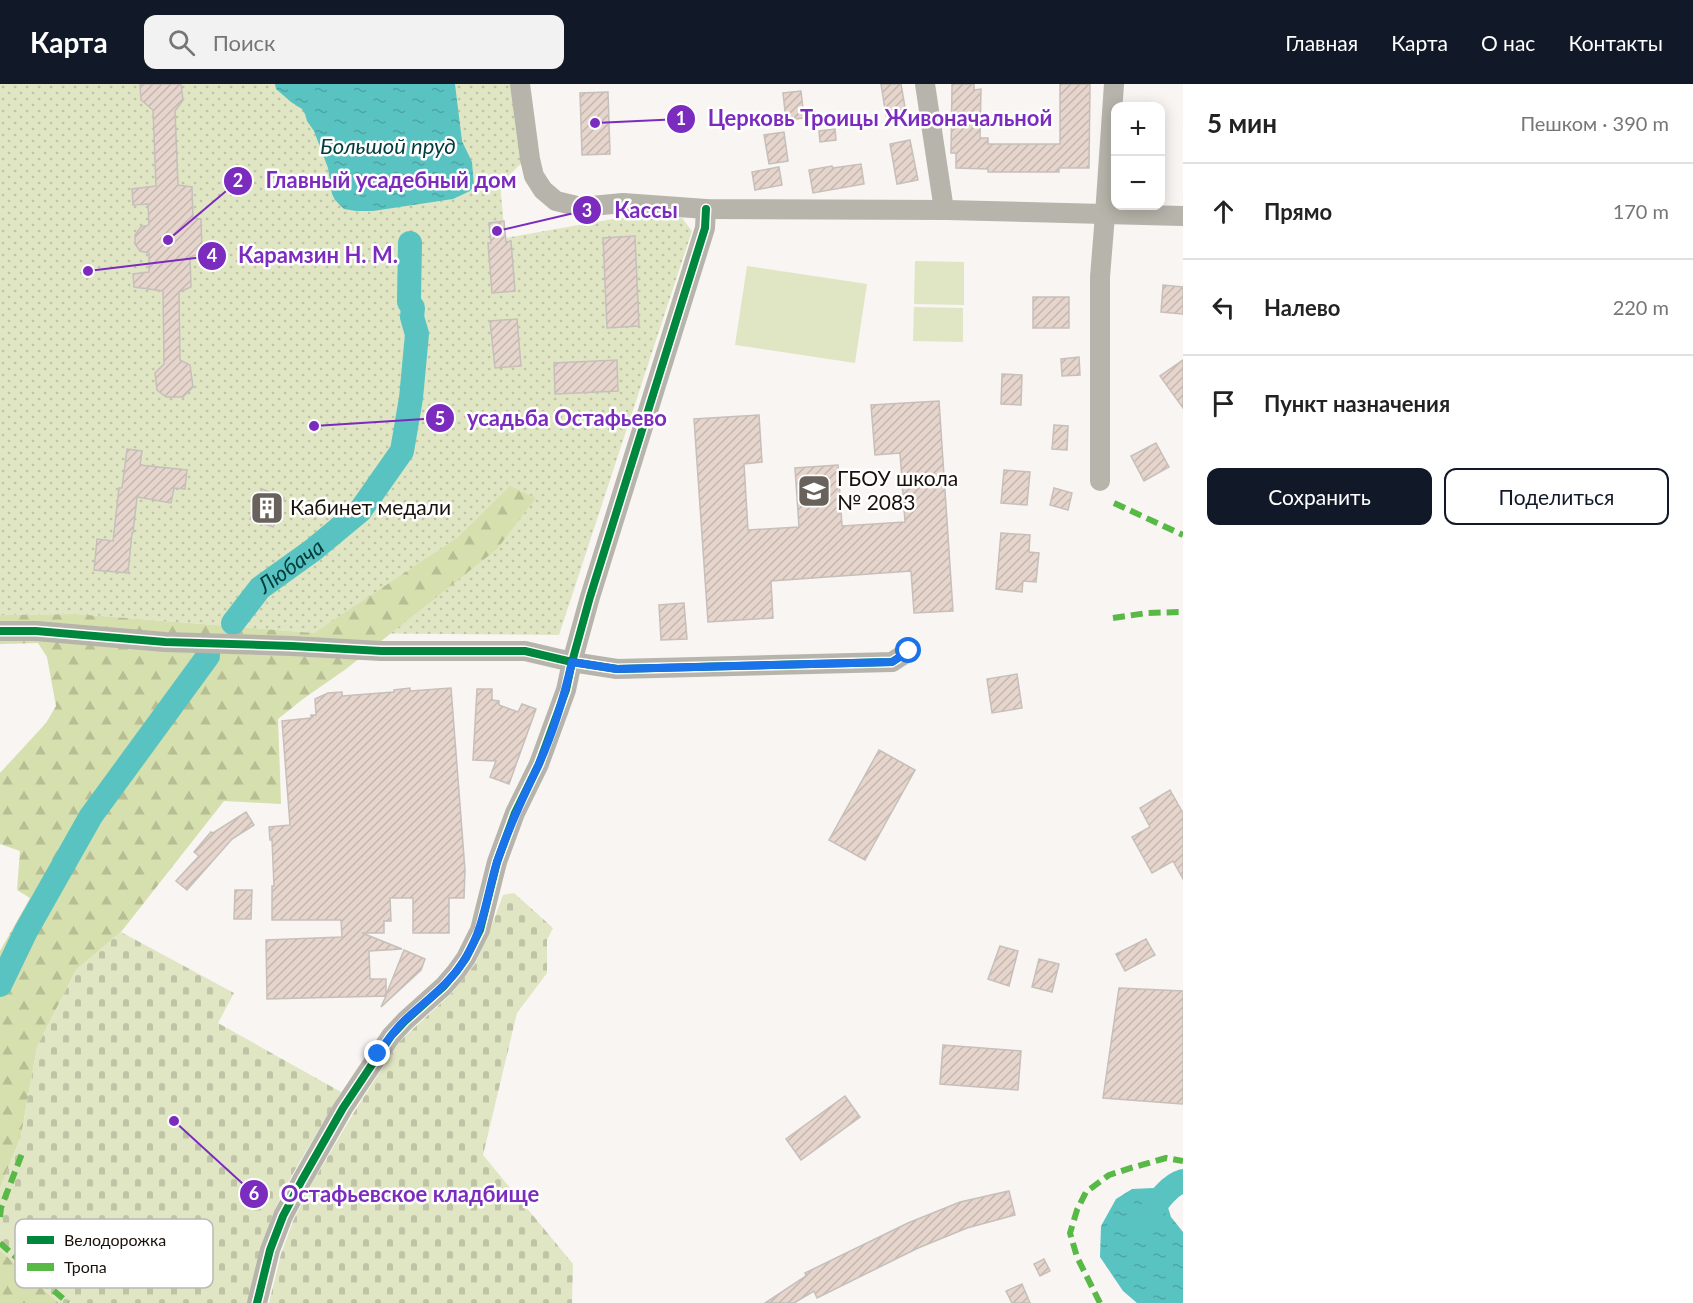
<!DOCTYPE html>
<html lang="ru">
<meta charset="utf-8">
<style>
:root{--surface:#fff;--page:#f2f2f2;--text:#222;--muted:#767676;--line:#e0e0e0;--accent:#111827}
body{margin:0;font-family:Lato,sans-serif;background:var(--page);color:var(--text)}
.controls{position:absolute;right:18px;top:18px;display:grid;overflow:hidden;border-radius:12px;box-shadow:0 3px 15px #0003}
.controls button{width:54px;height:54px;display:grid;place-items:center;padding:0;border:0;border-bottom:2px solid var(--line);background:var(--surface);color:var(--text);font:30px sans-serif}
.stop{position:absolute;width:18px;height:18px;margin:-14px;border:4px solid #1a73e8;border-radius:50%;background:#fff}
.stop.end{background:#1a73e8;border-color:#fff;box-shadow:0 2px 6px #0008}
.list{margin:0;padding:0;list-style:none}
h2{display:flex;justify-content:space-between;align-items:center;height:78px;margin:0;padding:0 24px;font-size:26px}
h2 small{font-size:20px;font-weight:400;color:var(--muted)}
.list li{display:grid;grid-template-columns:39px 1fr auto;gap:18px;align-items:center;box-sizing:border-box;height:96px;padding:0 24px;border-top:2px solid var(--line)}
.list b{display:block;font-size:22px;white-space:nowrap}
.list em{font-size:20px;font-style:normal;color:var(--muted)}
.actions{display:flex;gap:12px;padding:18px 24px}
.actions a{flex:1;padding:14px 0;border:2px solid var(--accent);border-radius:12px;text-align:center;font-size:21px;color:var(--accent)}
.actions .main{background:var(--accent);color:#fff}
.icon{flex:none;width:33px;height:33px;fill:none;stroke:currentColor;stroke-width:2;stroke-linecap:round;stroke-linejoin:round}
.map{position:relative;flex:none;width:1183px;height:1219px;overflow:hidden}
header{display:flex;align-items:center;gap:36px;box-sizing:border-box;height:84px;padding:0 30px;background:var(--accent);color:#fff}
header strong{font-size:28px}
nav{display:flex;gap:33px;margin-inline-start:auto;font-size:21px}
.search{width:420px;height:54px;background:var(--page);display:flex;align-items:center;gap:15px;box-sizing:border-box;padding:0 21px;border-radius:12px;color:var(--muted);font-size:22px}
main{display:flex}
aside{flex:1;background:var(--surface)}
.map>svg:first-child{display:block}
.grass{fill:url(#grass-dots)}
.forest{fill:url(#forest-firs)}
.cemetery{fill:url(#cemetery-stones)}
.pitch{fill:#e0e6c4}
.water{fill:url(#water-ripples)}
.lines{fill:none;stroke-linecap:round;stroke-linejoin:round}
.river{stroke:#59c3c2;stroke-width:24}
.building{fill:url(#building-hatch);stroke:#c6bfba;stroke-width:1.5}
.minor{stroke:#b7b4ab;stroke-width:20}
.quiet{stroke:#58b947;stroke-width:6;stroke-dasharray:12 6;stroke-linecap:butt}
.cycleway-casing{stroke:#fff;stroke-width:11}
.cycleway{stroke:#00873e;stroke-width:8}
.route{stroke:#1a73e8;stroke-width:8}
.labels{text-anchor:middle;stroke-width:5;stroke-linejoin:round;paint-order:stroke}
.poi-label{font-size:21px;fill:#1b110b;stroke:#fff;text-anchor:start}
.water-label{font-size:22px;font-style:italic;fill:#003d3d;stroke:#fff}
.key{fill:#fff;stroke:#bbb8b6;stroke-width:1.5}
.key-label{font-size:16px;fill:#1b110b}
.leader{fill:none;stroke:#7b2cbf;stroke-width:2}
.callout-dot{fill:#7b2cbf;stroke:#fff;stroke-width:2}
.mark-label{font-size:18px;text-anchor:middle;font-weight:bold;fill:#fff}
.callout-label{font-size:22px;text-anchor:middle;font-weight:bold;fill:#7b2cbf;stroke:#fff;stroke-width:5;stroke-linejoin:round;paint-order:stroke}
</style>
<header>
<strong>Карта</strong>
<div class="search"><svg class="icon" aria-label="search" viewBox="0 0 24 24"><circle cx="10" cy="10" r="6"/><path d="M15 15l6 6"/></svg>Поиск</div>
<nav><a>Главная</a><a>Карта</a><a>О нас</a><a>Контакты</a></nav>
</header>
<main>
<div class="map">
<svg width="1183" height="1219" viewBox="0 0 1183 1219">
<defs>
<pattern id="grass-dots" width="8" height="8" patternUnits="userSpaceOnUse" patternTransform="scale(1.5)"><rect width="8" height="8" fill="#e0e6c4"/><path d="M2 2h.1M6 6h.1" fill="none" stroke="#c0c4a7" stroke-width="1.8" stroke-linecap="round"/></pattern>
<pattern id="forest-firs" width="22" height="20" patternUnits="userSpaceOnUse" patternTransform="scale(1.5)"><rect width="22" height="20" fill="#d6dfae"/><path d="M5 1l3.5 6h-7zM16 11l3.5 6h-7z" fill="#b7be94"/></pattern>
<pattern id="cemetery-stones" width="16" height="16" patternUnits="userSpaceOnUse" patternTransform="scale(1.5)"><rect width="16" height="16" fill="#e0e6c4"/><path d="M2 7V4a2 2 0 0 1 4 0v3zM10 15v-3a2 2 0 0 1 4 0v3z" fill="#c0c4a7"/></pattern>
<pattern id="water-ripples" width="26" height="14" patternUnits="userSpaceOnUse" patternTransform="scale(1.5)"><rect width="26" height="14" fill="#59c3c2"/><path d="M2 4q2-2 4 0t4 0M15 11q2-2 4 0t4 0" fill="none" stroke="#4da6a5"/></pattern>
<pattern id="building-hatch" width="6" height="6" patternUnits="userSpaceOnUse" patternTransform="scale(1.5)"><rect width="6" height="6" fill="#e6d5cc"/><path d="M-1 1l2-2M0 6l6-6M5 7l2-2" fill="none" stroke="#c5b6ae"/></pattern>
</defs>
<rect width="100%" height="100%" fill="#f8f5f2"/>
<path class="grass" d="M0,0H514L523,78L500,100L505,154L630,132L682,134L692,147L559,551L314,549L76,530L0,531Z"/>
<g class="forest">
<path d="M510,402L536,414L497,465L346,585L303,615L278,635L281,720L224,717L121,848L76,886L37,963L21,1052L0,1105V867L30,814L17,806L20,767L0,760V689L46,639L56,622L47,573L38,559L0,560V531L76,530L314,549L457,454Z"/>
<path d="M0,1166L59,1219H0Z"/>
</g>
<g class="cemetery">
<path d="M514,809L553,844L547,856V889L517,929L483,1071L573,1180L572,1219H269L281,1170L293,1137L311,1101L353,1030L399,958L452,909L475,880L489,849L503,811Z"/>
<path d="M121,848L234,909L218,939L341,1008C319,1048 291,1087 273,1130C262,1159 255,1189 247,1219H59L0,1166V1105L21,1052L37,963L76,886Z"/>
</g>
<g class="pitch">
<path d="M915,177L964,178V221L914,220Z"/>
<path d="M747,182L867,200L855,279L735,261Z"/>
<path d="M914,223L963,224V258L913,257Z"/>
</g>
<g class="water">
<path d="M275,0H455L462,57L472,78L474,102L470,107L453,115L373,127H356L344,125L335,116L332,110L328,84L314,47L307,37L305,30L302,25L291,18L276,5Z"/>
<path d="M1153,1104L1164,1111L1171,1133L1183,1148V1219H1137L1123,1207L1100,1173L1101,1142L1116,1115L1132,1105Z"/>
</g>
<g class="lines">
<g class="river">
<path id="s1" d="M233,539L260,504L313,466L360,427L402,367L411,314L417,250L412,233L413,224L409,218L410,159"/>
<path d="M0,901L26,847L91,732L208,572"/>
<path d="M1144,1137C1154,1124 1166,1102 1183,1097"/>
</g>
</g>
<g class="building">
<path d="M140,0H181L183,16L175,27L178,101L192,103L193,134L201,135L202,169L190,173L191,203L179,208L180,276L190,281L193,303L183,313H166L157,306L155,289L164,280L163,207L134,203L133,190L149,188V169L140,167L135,160V151L141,143L149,141L148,120L133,121L132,105L156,102L153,26L141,16Z"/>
<path d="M881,0H901L906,29L886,32Z"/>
<path d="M952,0H974V6L981,5L980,54H988V60H1060V0H1090L1089,84H1059V88H988V85L956,84V69H951Z"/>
<path d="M801,7L804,34L786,36L783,9Z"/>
<path d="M608,8L610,70L582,71L580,9Z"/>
<path d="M835,45L836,56L820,58L819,47Z"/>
<path d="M784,48L788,77L769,80L764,51Z"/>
<path d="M910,56L918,96L897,100L890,60Z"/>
<path d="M861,80L864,100L813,109L809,86L832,82L833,84Z"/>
<path d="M779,83L782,101L755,106L752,88Z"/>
<path d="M504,137L506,158L511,157L515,207L492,209L488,159H491L489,139Z"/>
<path d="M635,152L639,242L607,244L603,154Z"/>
<path d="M1163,201L1183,203V230L1161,228Z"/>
<rect x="1033" y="213" width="36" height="31"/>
<path d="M517,235L521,282L495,284L490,237Z"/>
<path d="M1079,273L1080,291L1062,292L1061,275Z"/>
<path d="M617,276L618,307L555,310L554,279Z"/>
<path d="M1183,276V324L1160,292Z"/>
<path d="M1002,290L1022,291L1021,321L1001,320Z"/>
<path d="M939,317L953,527L914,529L911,487L771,497L773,534L708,538L694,335L759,331L762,378L744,380L748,446L799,443L795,384L838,381L842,442L905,438L900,369L875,371L871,321Z"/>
<path d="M1054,341L1068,342L1067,366L1052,365Z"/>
<path d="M1156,359L1169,383L1144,397L1131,372Z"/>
<path d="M127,365L142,367L140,381L187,386L185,405L174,404L171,419L137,413L133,449H132L128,489L94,486L97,455L113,457L119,404H122Z"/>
<path d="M1004,386L1030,388L1027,421L1001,419Z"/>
<path d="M1054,404L1072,409L1068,426L1050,421Z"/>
<path d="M262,405L284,414L273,443L250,435Z"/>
<path d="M1001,449L1030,451L1029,468L1039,469L1036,498L1023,497L1022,508L996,505Z"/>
<path d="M684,519L687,555L661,556L659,521Z"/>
<path d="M1017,590L1022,624L992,629L987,595Z"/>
<path d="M410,604V607L451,604L465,786L464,814H449V849H413V814H390L391,837H384V849H362L402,865L369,867L370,895H386V911L404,866L425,875L421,886L381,923L386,912L267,915L266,856L342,853L341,836H272V802H274L272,756H270L269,743L290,741L282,637L311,634V631H316L315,615L328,609L342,608V612L394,608V606Z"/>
<path d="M477,605H492V616L499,617V621L518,628L522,620L536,625L509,700L490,693L496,677L473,676Z"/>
<path d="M879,666L915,686L865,776L829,756Z"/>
<path d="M1170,706L1183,729V795L1173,777L1152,789L1132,753L1150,743L1140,724Z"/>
<path d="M246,728L254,741L232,755L187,806L176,797L199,772L194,768L211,748L213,749Z"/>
<path d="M235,806H252L251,835H234Z"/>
<path d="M1146,855L1155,871L1125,887L1116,870Z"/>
<path d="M1000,862L1018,867L1009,902L988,895Z"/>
<path d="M1039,875L1059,880L1052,908L1032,903Z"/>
<path d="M1119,904L1183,907V1020L1103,1014Z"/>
<path d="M943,961L1021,967L1018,1006L940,1000Z"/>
<path d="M845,1012L860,1033L801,1076L786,1055Z"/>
<path d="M1009,1107L1015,1131L967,1144L918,1164L817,1214L814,1207L794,1219H765L806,1192L805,1189L908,1139L960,1118Z"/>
<path d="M1044,1175L1050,1187L1040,1192L1034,1180Z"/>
<path d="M1022,1200L1030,1219H1012L1006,1207Z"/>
</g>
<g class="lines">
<g class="minor">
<path d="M520,0L530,75L534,92L543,106L556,117L581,123L623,119L706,125L947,126L1183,132"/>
<path d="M925,0L944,126"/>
<path d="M1100,397V193L1105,131L1114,0"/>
<path d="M0,547H36L165,558L292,562L381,567H525L572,578L617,585L892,578L909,567"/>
<path d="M257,1219L270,1166L283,1132L302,1096L343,1024L391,952L405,937L444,902L456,888L466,874L480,846L497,778L515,729L539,680L566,606L572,578L590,513L705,144L706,125"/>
</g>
<g class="quiet">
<path d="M1114,419L1183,451"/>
<path d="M1113,534L1147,529L1183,528"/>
<path d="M0,1133L1,1124L23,1067"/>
<path d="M0,1159L68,1219"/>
<path d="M1100,1219L1077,1173L1070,1149L1077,1126L1086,1108L1109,1091L1134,1083L1166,1074L1183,1077"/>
</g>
<g class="cycleway-casing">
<g id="cycleway">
<path d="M0,547H36L165,558L292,562L381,567H525L572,578L617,585L892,578L909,567"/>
<path d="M257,1219L270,1166L283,1132L302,1096L343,1024L391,952L405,937L444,902L456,888L466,874L480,846L497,778L515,729L539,680L566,606L572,578L590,513L705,144L706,125"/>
</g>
</g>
<use href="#cycleway" class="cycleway"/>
</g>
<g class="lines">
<path class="route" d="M378,970C386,958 395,945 406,935C428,915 451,899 466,873C484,844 487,810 497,778C508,745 523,713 538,682C553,649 564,613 572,578L617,585L892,578L909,567"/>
</g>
<defs>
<g id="school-square" transform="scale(1.725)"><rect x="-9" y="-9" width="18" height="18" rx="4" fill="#68615c" stroke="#fff"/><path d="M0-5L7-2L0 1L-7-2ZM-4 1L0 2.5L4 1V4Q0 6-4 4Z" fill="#fff"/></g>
<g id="building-square" transform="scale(1.725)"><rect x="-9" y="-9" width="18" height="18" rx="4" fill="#68615c" stroke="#fff"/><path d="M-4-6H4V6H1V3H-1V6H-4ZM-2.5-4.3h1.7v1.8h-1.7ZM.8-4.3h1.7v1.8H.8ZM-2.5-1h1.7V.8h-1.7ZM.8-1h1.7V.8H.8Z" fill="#fff"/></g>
</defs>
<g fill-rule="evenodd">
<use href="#school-square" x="814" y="407"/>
<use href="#building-square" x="267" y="424"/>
</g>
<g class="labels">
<g class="poi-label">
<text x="837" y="402">ГБОУ школа<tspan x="837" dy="24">№ 2083</tspan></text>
<text x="290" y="431">Кабинет медали</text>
</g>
<g class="water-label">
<text x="388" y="70">Большой пруд</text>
<text dy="8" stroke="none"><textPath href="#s1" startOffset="82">Любача</textPath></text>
</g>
</g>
<rect x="15" y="1135" width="198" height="69" rx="9" class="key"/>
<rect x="27" y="1152" width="27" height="8" fill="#00873e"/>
<rect x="27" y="1179" width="27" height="8" fill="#58b947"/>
<g class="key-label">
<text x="64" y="1162">Велодорожка</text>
<text x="64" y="1189">Тропа</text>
</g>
<path class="leader" d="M595 39L681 35M168 156L238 97M497 147L587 126M88 187L212 172M314 342L440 334M174 1037L254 1110"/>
<g class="callout-dot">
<circle cx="595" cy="39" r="6"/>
<circle cx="168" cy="156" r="6"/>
<circle cx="497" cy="147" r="6"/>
<circle cx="88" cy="187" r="6"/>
<circle cx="314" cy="342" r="6"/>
<circle cx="174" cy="1037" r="6"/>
<circle cx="681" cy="35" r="15"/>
<circle cx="238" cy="97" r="15"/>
<circle cx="587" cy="126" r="15"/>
<circle cx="212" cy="172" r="15"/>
<circle cx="440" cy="334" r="15"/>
<circle cx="254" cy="1110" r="15"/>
</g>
<g class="mark-label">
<text x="681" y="41">1</text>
<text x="238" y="103">2</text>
<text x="587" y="133">3</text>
<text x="212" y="178">4</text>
<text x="440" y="341">5</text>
<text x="254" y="1116">6</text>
</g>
<g class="callout-label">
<text x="880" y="42">Церковь Троицы Живоначальной</text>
<text x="391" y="104">Главный усадебный дом</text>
<text x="646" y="134">Кассы</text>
<text x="318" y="179">Карамзин Н. М.</text>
<text x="567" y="342">усадьба Остафьево</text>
<text x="410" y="1118">Остафьевское кладбище</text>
</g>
</svg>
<div class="controls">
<button>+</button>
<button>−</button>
</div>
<div class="stop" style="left:909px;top:567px"></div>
<div class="stop end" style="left:378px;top:970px"></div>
</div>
<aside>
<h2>5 мин<small>Пешком · 390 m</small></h2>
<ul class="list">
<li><svg class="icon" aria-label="ahead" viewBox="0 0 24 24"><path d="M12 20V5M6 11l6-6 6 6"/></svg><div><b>Прямо</b></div><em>170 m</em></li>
<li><svg class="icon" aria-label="left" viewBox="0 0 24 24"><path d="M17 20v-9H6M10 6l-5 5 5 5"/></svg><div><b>Налево</b></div><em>220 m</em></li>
<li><svg class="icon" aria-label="arrive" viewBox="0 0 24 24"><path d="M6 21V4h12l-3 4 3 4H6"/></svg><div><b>Пункт назначения</b></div></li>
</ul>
<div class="actions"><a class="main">Сохранить</a><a>Поделиться</a></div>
</aside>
</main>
